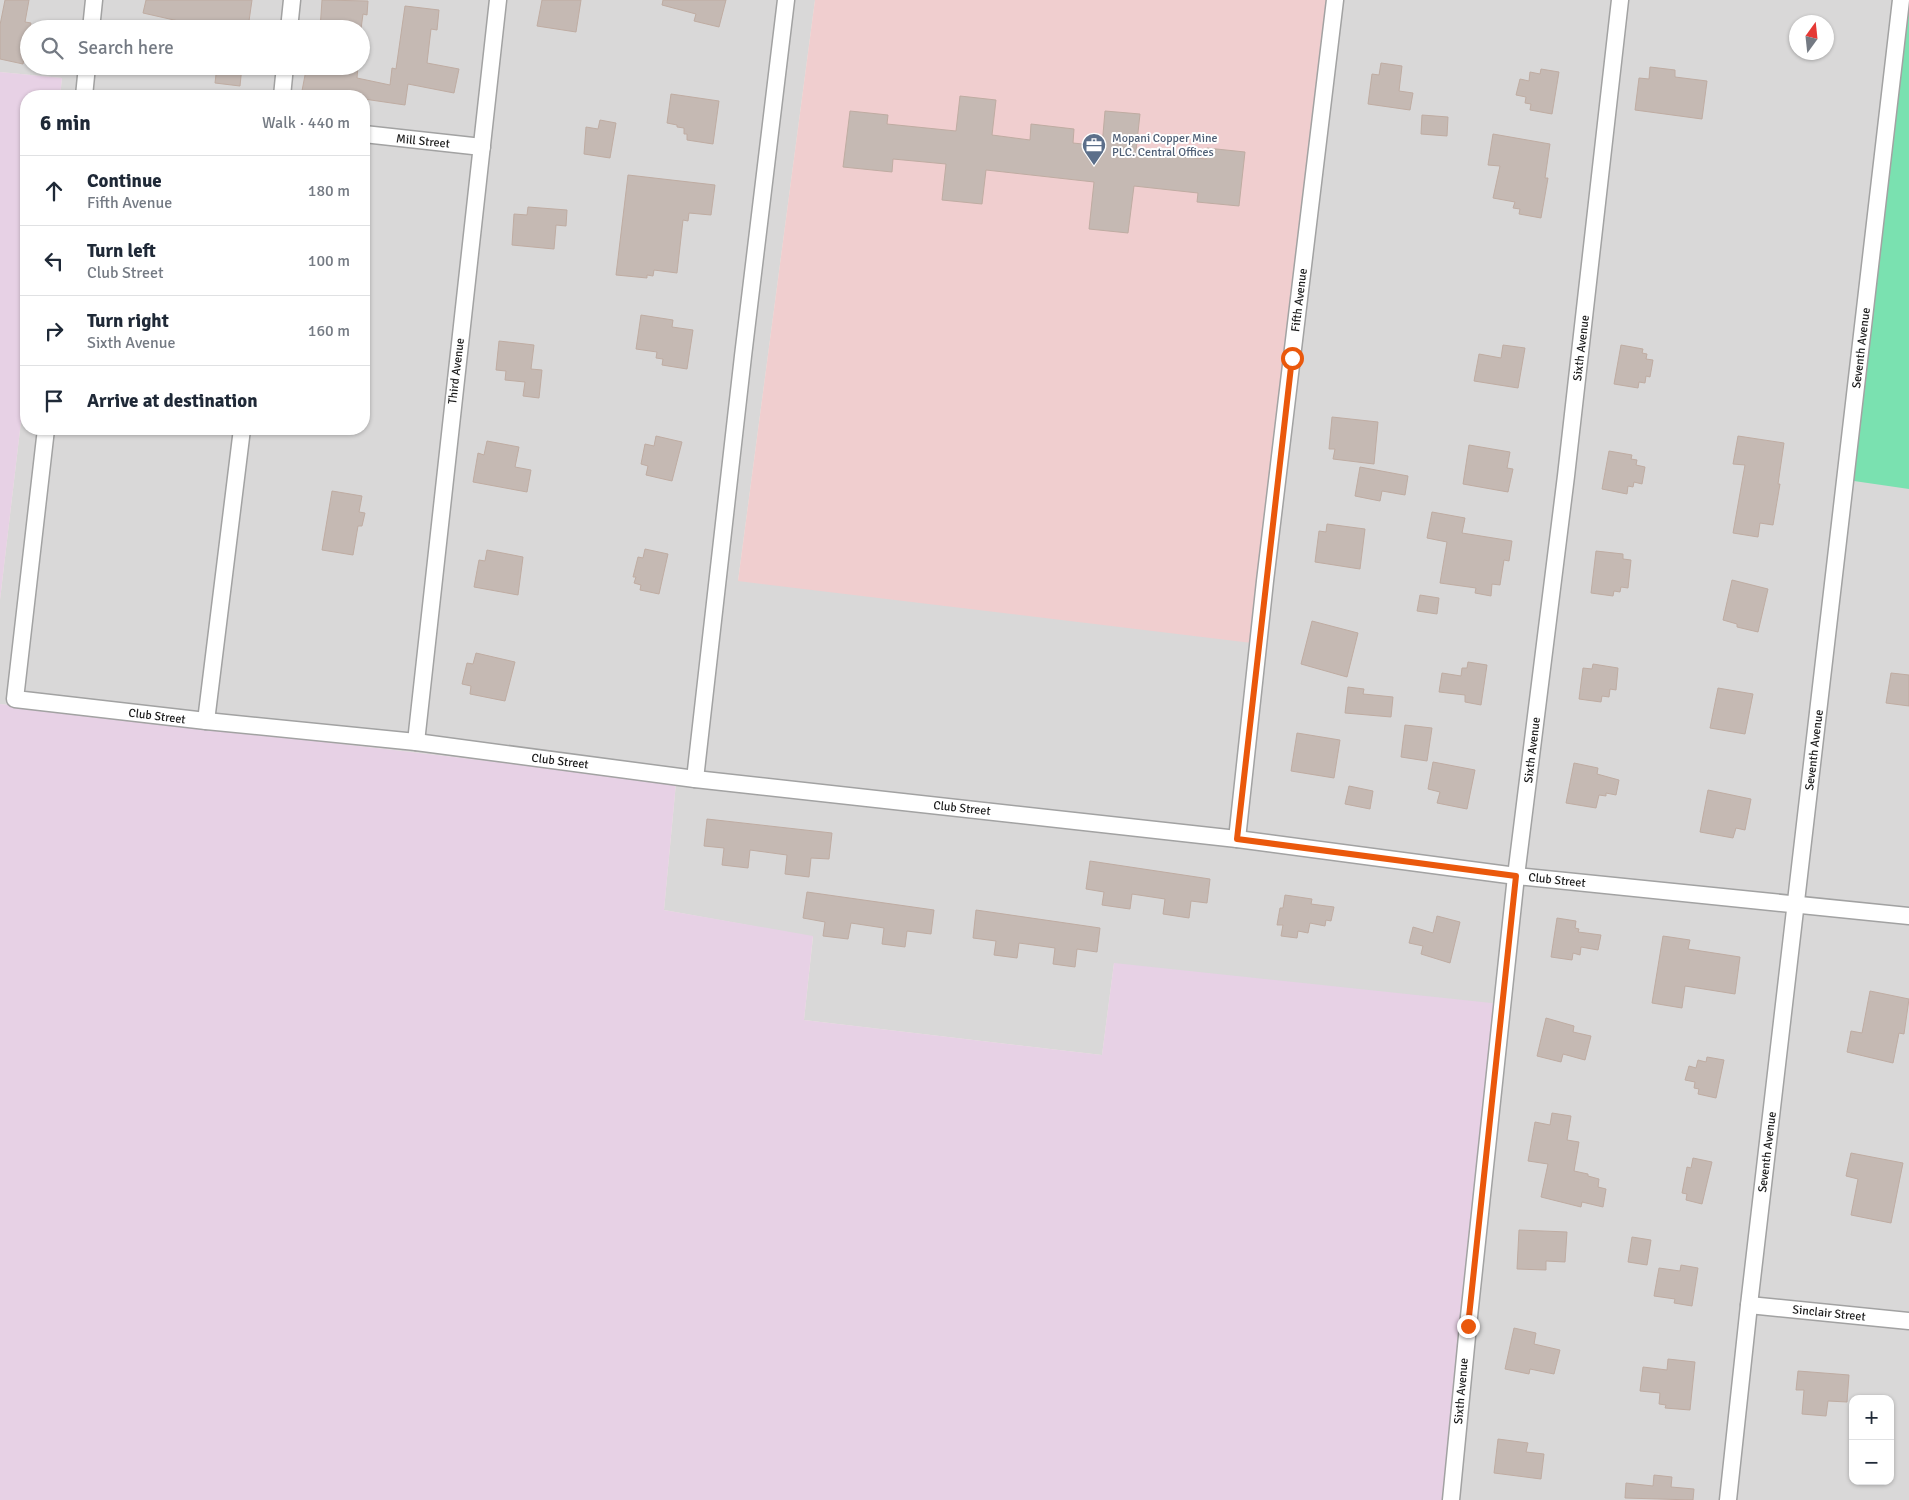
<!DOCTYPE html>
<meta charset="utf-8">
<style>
:root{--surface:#fff;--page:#f2f2f3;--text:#1f2937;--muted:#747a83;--line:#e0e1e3}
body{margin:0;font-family:Signika,sans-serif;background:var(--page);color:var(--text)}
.controls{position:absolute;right:15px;bottom:15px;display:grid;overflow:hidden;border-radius:10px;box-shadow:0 1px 4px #0004}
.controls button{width:45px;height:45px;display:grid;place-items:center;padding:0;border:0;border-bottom:1px solid var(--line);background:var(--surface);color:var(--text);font:25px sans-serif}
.compass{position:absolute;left:1789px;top:15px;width:45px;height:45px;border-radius:50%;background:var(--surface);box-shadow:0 1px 4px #0004;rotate:15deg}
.stop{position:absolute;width:15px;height:15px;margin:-11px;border:4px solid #ea580c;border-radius:50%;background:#fff}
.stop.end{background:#ea580c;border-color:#fff;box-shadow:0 1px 5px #0008}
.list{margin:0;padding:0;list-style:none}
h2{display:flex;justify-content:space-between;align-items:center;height:65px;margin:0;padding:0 20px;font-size:21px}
h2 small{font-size:16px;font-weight:400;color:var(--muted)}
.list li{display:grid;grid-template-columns:32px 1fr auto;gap:15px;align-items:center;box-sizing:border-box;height:70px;padding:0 20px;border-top:1px solid var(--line)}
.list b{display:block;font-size:19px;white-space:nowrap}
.list p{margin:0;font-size:16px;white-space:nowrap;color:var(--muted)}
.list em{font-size:16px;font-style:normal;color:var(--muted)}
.icon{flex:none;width:28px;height:28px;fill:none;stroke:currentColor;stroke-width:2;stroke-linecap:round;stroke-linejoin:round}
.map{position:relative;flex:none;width:1909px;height:1500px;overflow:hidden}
.search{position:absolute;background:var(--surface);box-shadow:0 1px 4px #0004;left:20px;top:20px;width:350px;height:55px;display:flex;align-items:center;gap:12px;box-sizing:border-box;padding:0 18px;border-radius:28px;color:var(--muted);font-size:19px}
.panel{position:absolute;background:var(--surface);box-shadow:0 1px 4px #0004;left:20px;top:90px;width:350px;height:345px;border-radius:20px}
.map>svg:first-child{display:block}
.residential{fill:#d9d8d8;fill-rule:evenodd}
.commercial{fill:#f0cecf}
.industrial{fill:#e7d1e5}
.pitch{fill:#7ae1b0}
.building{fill:#c5b9b3;stroke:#bfaca2}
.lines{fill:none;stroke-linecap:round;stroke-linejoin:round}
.minor-casing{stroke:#a2a2a2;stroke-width:19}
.minor{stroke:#fff;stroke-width:16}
.route{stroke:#ea580c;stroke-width:6}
.labels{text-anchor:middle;stroke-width:4;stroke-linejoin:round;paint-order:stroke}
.service-label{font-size:12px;fill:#4e5e75;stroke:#fff;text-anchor:start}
.street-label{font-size:12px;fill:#1b1b1b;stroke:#fff}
</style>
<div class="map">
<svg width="1909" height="1500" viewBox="0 0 1909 1500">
<rect width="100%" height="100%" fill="#ede8e0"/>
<path class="residential" d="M0,0H815L738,581L1328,0H1909V1500H1449L1114,963L1102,1055L804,1020L813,937L664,910L676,783L0,704V600L26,379V429H364V96H60L62,78L0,72ZM1796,22H1826V52H1796ZM29,29H361V66H29ZM1853,1399H1890V1481H1853Z"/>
<path class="commercial" d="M815,0H1328L1252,643L738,581Z"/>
<g class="industrial">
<path d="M0,72L62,78L60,96H26V379L0,600Z"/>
<path d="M0,704L676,783L664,910L813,936L804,1020L1102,1055L1114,963L1501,1004L1449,1500H0Z"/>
</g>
<path class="pitch" d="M1903,0H1909V489L1854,481Z"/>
<g class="building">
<path d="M5,0H29L25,22L31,23L23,64L0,59V25Z"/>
<path d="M146,0H252L248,28L227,24L226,29L205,27L143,13Z"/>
<path d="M322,0L368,1L367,15L363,14L361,29H320Z"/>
<path d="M542,0H581L576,32L537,26Z"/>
<path d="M663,0H726L719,27L694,21L696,14L662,5Z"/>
<path d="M405,6L439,10L437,30L431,29L427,63L459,69L454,93L408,84L405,105L364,99V96H301L306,70L323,74L324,66H358L357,78L390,85L392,68L396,69Z"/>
<path d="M1381,63L1402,66L1399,91L1413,93L1410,110L1368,104L1372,74L1379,75Z"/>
<path d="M217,66H242L240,86L215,83Z"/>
<path d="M1650,67L1675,70V77L1707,81L1702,119L1635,110L1639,78L1649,79Z"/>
<path d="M1541,69L1559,72L1552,114L1530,110L1531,104L1525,103L1526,97L1516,95L1520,79L1529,81L1530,72L1540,74Z"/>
<path d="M671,94L719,101L713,144L687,140V134H684V128L677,127V125L667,123Z"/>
<path d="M960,96L996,100L992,135L1030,140L1031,124L1074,129L1073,143L1102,146L1105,111L1140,114L1136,151L1206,159L1207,148L1245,152L1239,206L1197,202L1198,193L1134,186L1128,233L1089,229L1094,182L986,170L982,204L942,200L946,164L893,159L892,172L843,167L850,111L888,115L887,124L956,131Z"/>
<path d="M1422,115L1448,117L1447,136L1421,134Z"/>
<path d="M600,120L616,123L610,158L584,154L586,127L598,129Z"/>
<path d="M1493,134L1550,144L1545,178H1548L1541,218L1519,214L1520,209L1513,208L1515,202L1493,198L1500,166L1488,165Z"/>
<path d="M628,175L715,185L711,215L689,213L688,221L683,220L677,273L654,270L653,276L647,275V278L616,275Z"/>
<path d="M528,207L567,210L566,226L556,225L554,249L512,245L514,214L527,215Z"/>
<path d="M641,315L673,320L672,327L693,330L687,369L662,365L663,359L656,358L657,352L636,349Z"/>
<path d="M499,341L534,345L531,369L542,370L539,398L523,396L525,382L505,380L506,371L496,370Z"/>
<path d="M1503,345L1525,348L1518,388L1474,381L1479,354L1501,358Z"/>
<path d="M1621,345L1643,349L1642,353L1647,354L1646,359L1653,360L1650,377L1646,376L1645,383L1639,382L1638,388L1614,384Z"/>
<path d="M1332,417L1378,422L1374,464L1333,459L1335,449H1329Z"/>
<path d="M656,436L682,442L672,481L646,475L648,466L641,464L645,444L654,446Z"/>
<path d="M1738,436L1784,443L1778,484H1780L1773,525L1760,523L1758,537L1733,533L1745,465L1733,464Z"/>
<path d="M487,441L519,447L515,467L531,470L527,492L473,482L478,453L484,455Z"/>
<path d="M1469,445L1510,452L1507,468L1513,469L1508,492L1463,484Z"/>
<path d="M1609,451L1632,455L1631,459L1637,460L1636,465L1645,467L1642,484L1634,482L1633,487L1628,486L1627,494L1602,489Z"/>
<path d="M1360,467L1408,476L1405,495L1382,491L1380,501L1355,496Z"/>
<path d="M332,491L362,496L359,512L365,513L362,526H358L353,555L322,550Z"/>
<path d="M1432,512L1465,518L1462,533L1512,541L1509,561L1504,560L1500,585L1492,584L1491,596L1475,593L1476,588L1440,583L1447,542L1427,538Z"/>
<path d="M1327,524L1365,529L1360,569L1315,562L1319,531L1326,532Z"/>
<path d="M645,549L668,554L659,594L640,590L641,585L634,583L636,577H633L638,557L643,558Z"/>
<path d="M487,550L523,557L518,595L474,587L479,560L485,561Z"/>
<path d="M1596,551L1623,554V559L1631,560L1628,588L1621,587L1620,592L1614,591L1613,596L1591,593Z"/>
<path d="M1732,580L1768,589L1758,632L1737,627V624L1723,620Z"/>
<path d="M1420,595L1439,598L1437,614L1417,611Z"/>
<path d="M1312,621L1358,633L1347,677L1301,664Z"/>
<path d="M476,653L515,662L505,701L470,694L471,686L462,684L467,663L473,664Z"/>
<path d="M1468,662L1487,665L1481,705L1465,702V695L1439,692L1442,673L1461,676L1462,668H1467Z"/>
<path d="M1593,664L1618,668L1616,690L1610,689L1609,697L1602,696L1601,702L1579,699L1583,668L1592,669Z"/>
<path d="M1891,673L1909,675V706L1886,703Z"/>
<path d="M1348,687L1364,689L1363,694L1393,697L1391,717L1345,713Z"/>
<path d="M1718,688L1753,694L1745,734L1710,728Z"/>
<path d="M1405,725L1432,728L1427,761L1401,757Z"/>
<path d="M1297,733L1340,740L1334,778L1291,771Z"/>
<path d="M1433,762L1475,770L1467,809L1437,803L1440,792L1428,789Z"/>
<path d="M1574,763L1598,768L1597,774L1619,780L1616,795L1606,793V796L1599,795L1596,808L1566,803Z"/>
<path d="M1349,786L1373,791L1370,809L1345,804Z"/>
<path d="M1708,790L1751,799L1745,830L1736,828L1733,838L1700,832Z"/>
<path d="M707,819L832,833L829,859L811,858L809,877L785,874L787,855L750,850L748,868L722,865L724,848L704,846Z"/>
<path d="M1090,861L1210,879L1207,903L1191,901L1189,918L1163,914L1165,899L1132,894L1130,909L1102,905L1104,892L1086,889Z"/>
<path d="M807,892L934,910L931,934L907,931L905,947L882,944L884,928L851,923L848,939L823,936L825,922L803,918Z"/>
<path d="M1285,895L1312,899L1311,904L1334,907L1331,921L1326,920L1325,926L1310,923L1308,933L1298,931L1297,938L1281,936L1283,925H1277L1280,908H1283Z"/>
<path d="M976,910L1100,928L1097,952L1077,949L1075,967L1053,964L1055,948L1019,943L1017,958L994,955L996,941L973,938Z"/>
<path d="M1437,916L1460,922L1450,963L1421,954L1423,946L1409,943L1413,927L1433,933Z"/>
<path d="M1557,918L1576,921L1575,928L1579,929L1578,932L1601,935L1598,950L1581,947L1580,955L1573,953L1572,960L1551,957Z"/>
<path d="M1663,936L1690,940L1688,949L1740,957L1735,994L1685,986L1682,1008L1652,1003Z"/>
<path d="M1870,991L1909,999L1904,1034L1899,1033L1893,1063L1847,1052L1851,1031L1862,1033Z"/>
<path d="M1546,1018L1574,1026L1573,1032L1591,1036L1585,1060L1563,1054L1561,1062L1537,1056Z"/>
<path d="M1707,1057L1724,1060L1716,1098L1698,1094L1699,1089L1694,1088L1695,1082L1685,1080L1689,1066L1696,1068L1698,1060L1706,1062Z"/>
<path d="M1552,1113L1571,1116L1567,1140L1579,1142L1574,1171L1588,1174V1176L1599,1179L1598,1187L1606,1189L1603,1207L1582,1202L1581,1207L1541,1197L1548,1164L1528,1161L1535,1122L1550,1125Z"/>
<path d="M1851,1153L1903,1163L1891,1223L1851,1215L1858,1179L1846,1176Z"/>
<path d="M1693,1158L1712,1162L1702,1204L1686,1200L1687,1194L1682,1193L1687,1167L1691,1168Z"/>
<path d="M1519,1230L1567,1232L1565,1262L1546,1261V1270L1517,1269Z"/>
<path d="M1632,1237L1651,1240L1647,1265L1628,1262Z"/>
<path d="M1681,1265L1698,1268L1692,1306L1674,1303L1675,1299L1654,1296L1659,1268L1680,1271Z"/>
<path d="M1514,1328L1536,1333L1534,1344L1560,1350L1554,1374L1530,1369L1529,1374L1505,1369Z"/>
<path d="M1668,1359L1695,1362L1690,1410L1665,1408L1666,1405L1659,1404L1660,1393L1640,1391L1643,1367L1667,1370Z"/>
<path d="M1798,1371L1849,1375L1847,1402L1828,1401L1826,1416L1802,1414L1804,1390H1796Z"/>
<path d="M1498,1439L1528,1443L1526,1452L1544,1454L1541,1479L1494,1473Z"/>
<path d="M1654,1475L1672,1477L1671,1487L1694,1489L1693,1500L1625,1498L1626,1483L1653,1486Z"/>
</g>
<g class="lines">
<g class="minor-casing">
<g id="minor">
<path d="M91,29L94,0"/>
<path d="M289,29L292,0"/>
<path d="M84,96L87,66"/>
<path d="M282,96L285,66"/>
<path d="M364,134L482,147"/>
<path d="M46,429L15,699L206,721L416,742L695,779L1237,839L1516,876L1909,916"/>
<path d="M206,721L242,429"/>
<path d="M416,742L498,0"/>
<path d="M695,779L743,356L786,0"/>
<path d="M1237,839L1265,581L1335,0"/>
<path d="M1749,1305L1909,1321"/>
<path d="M1451,1500L1468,1326L1516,876L1566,476L1620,0"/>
<path d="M1728,1500L1749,1305L1901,0"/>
</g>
</g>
<use href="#minor" class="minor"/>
</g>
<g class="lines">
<path class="route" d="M1292,358L1237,839L1516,876L1468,1326"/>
</g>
<defs>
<g id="office-pin" transform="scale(1.25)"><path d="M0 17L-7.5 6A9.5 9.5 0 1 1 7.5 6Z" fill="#5c6f8a" stroke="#fff"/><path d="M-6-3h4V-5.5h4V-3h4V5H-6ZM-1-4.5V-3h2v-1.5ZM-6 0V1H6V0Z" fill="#fff"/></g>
</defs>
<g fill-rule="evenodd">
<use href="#office-pin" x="1094" y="145"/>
</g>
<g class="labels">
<g class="service-label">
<text x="1112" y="142">Mopani Copper Mine<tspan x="1112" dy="14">PLC. Central Offices</tspan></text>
</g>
<g class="street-label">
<text transform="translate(423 141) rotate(6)" y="4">Mill Street</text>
<text transform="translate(1299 300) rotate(-83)" y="4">Fifth Avenue</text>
<text transform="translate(1581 348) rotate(-83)" y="4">Sixth Avenue</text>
<text transform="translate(1861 348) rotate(-83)" y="4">Seventh Avenue</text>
<text transform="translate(456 371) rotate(-83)" y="4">Third Avenue</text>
<text transform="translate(157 716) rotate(7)" y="4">Club Street</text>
<text transform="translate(1532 750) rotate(-83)" y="4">Sixth Avenue</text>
<text transform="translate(1814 750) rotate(-83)" y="4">Seventh Avenue</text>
<text transform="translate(560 761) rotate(7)" y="4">Club Street</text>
<text transform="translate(962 808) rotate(6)" y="4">Club Street</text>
<text transform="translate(1557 880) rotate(6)" y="4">Club Street</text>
<text transform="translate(1767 1152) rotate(-83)" y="4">Seventh Avenue</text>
<text transform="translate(1829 1313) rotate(6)" y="4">Sinclair Street</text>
<text transform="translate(1461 1391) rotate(-85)" y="4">Sixth Avenue</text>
</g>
</g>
</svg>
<div class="controls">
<button>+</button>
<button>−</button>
</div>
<svg class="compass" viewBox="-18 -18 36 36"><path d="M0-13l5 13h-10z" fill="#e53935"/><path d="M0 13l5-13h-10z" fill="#747a83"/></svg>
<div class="stop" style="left:1292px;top:358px"></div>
<div class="stop end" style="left:1468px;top:1326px"></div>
<div class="search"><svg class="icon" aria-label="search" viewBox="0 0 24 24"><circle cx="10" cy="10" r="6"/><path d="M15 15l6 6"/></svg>Search here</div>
<section class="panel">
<h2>6 min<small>Walk · 440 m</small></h2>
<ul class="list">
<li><svg class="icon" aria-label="ahead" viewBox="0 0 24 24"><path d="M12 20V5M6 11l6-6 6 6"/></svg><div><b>Continue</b><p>Fifth Avenue</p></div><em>180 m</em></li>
<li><svg class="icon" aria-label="left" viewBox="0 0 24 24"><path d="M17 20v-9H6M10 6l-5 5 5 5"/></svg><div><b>Turn left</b><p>Club Street</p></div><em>100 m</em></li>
<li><svg class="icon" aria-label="right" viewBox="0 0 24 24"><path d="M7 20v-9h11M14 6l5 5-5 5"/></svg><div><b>Turn right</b><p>Sixth Avenue</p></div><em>160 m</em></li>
<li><svg class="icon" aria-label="arrive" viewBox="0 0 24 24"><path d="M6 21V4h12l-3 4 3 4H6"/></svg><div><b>Arrive at destination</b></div></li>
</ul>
</section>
</div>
